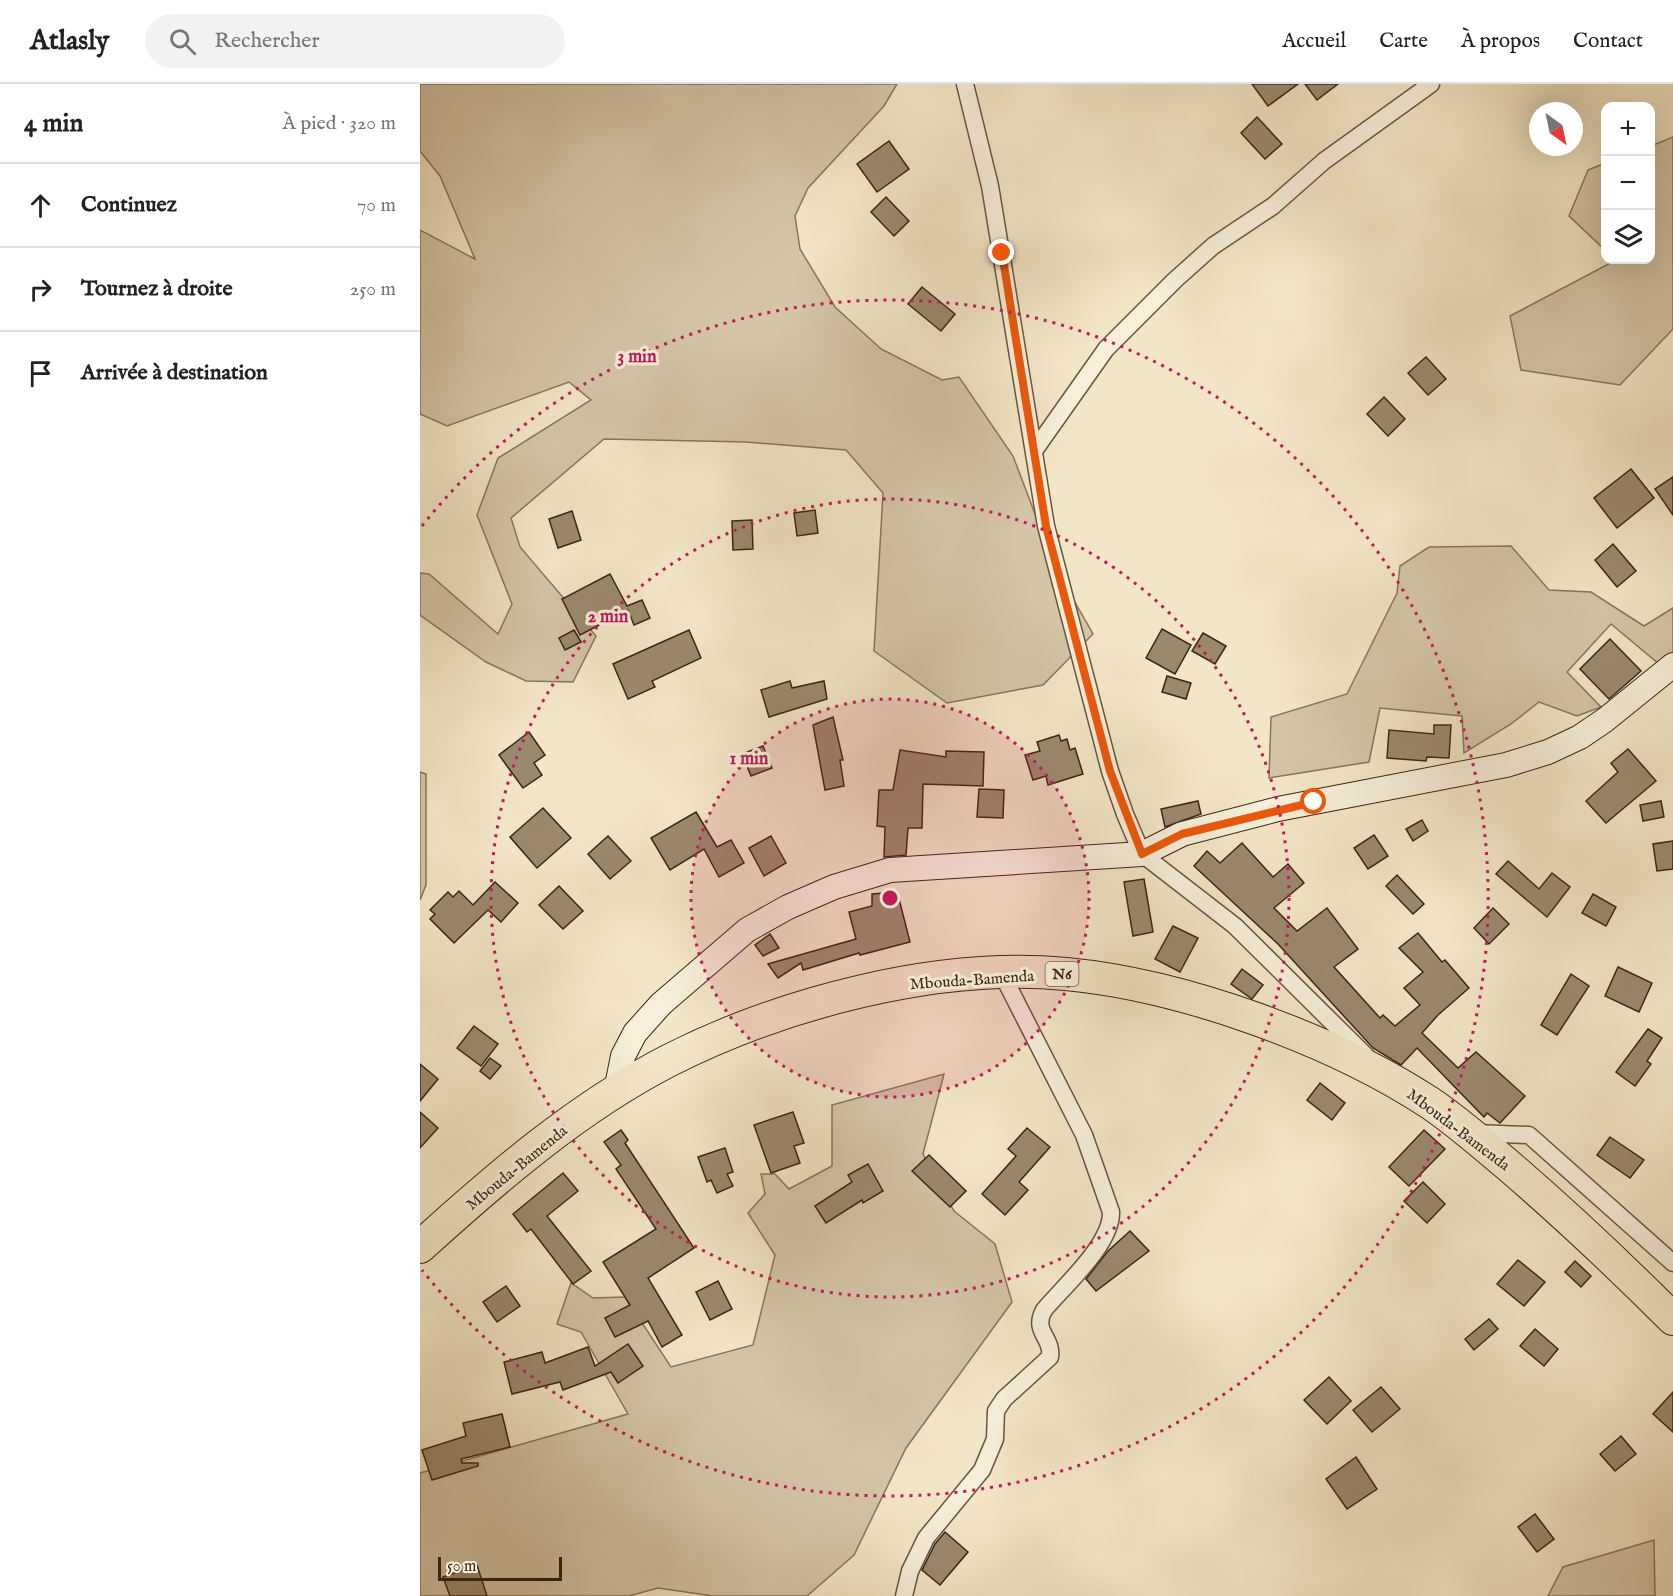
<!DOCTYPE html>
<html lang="fr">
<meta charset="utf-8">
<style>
:root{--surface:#fff;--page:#f2f2f2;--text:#222;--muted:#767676;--line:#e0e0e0}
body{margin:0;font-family:"IM FELL English",serif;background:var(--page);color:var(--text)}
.controls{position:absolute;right:18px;top:18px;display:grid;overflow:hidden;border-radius:12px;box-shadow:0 6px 24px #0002}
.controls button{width:54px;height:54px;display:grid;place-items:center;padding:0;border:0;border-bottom:2px solid var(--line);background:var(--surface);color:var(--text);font:30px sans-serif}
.compass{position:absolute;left:1109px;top:18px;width:54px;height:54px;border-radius:50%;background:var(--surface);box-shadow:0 6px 24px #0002;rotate:147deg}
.scale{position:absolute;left:18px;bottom:15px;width:124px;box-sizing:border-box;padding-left:6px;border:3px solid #3b250f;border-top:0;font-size:16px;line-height:21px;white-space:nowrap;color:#3b250f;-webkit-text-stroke:4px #f7efda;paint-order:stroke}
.stop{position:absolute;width:18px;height:18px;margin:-14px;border:4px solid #ea580c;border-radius:50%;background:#fff}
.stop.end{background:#ea580c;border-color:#fff;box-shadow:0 2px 6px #0008}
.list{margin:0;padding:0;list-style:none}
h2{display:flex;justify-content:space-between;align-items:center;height:78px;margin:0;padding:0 24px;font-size:26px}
h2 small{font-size:20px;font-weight:400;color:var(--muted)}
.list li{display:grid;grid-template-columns:39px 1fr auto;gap:18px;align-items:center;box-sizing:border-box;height:84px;padding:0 24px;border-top:2px solid var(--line)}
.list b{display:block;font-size:22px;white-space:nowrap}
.list em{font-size:20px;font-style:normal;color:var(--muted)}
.icon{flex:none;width:33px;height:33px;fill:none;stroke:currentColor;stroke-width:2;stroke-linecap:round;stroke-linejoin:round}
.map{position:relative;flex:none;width:1253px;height:1512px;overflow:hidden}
header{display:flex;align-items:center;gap:36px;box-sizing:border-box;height:84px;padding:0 30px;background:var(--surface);border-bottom:2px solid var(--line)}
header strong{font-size:28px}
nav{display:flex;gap:33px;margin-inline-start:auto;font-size:21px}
.search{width:420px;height:54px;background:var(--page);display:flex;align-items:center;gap:15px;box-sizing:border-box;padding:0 21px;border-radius:33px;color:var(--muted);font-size:22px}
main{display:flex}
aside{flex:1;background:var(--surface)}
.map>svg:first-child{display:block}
.green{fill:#d4c5a7;stroke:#88755b;stroke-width:1.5}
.building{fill:#9b896e;stroke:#3b250f;stroke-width:1.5}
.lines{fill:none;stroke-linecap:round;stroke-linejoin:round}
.street-casing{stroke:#69553d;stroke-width:19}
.secondary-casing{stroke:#3b250f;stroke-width:26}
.highway-casing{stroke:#3b250f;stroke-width:34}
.street{stroke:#f7efda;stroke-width:16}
.secondary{stroke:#f7efda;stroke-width:24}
.highway{stroke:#f3e6c6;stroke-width:32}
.route{stroke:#ea580c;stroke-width:8}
.ring{fill:none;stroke:#c2185b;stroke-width:3;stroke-dasharray:3 6}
.labels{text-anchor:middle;stroke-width:6;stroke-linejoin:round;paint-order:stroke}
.shield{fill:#f7efda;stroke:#73624c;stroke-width:1.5}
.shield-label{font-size:15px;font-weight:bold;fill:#3b250f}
.street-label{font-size:16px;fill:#3b250f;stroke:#f7efda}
.centre{fill:#c2185b;stroke:#f7efda;stroke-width:3}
.ring-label{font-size:18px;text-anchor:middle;font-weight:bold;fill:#c2185b;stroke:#f7efda;stroke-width:6;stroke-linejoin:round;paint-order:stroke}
</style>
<header>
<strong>Atlasly</strong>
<div class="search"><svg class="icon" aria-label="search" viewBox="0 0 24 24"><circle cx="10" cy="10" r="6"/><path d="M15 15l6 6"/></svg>Rechercher</div>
<nav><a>Accueil</a><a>Carte</a><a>À propos</a><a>Contact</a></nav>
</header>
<main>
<aside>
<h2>4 min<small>À pied · 320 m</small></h2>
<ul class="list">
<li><svg class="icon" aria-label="ahead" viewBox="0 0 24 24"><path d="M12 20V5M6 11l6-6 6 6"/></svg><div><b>Continuez</b></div><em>70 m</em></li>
<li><svg class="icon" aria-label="right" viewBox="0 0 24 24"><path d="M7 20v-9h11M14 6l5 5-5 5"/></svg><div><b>Tournez à droite</b></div><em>250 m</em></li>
<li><svg class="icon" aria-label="arrive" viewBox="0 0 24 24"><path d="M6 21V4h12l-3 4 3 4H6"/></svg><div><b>Arrivée à destination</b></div></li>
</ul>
</aside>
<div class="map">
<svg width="1253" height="1512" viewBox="0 0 1253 1512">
<rect width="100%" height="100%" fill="#f3e6c6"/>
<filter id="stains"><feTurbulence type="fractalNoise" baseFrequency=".00333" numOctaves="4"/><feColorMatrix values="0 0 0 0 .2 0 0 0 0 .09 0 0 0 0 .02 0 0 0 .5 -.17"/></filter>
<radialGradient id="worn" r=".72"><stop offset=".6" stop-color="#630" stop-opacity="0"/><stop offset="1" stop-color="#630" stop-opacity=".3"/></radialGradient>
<g class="green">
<path d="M0,0H477L464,22L388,104L375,132L380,165L415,223L461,265L522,296L539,293L593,372L636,485L673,550L623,601L527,619L454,567L463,409L426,366L326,358L184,355L91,434L100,463L176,552L153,598L106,597L66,578L0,531V489L9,490L78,550L92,520L57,431L78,374L171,316L149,298L27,342L0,330V146L55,175L20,92L0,67Z"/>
<path d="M1253,53V245L1200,301L1101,286L1090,232L1196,176H1230L1231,62Z"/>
<path d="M1185,79V166L1149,132L1168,86Z"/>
<path d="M1091,462L1129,506L1171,508L1224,542L1253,524V581L1245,585L1191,540L1147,588L1181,623L1157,632L1119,618L1091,640L1044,669L1042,632L960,624L949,678L849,694L851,633L927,610L977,509L980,482L1009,463Z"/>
<path d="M0,688L6,690V801L0,816Z"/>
<path d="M524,990L503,1070L534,1127L575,1160L592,1218L486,1364L434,1471L387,1512H293L238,1504L209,1512H0V1389L208,1330L161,1248L137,1240L151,1199L173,1214L205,1213L251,1283L333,1261L355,1171L328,1129L345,1110L341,1090H355L369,1105L412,1082V1021Z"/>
<path d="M1234,1456L1235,1512H1128L1143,1483Z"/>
</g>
<g class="building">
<path d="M832,0H878L848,22Z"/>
<path d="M885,0H918L897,16Z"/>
<path d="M837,33L862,60L845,75L821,49Z"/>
<path d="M469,57L489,85L457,108L437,80Z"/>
<path d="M466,113L489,137L474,152L451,128Z"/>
<path d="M502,203L535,230L521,247L488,220Z"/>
<path d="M1006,273L1026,295L1008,311L988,289Z"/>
<path d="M964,313L985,335L968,352L947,330Z"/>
<path d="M1211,385L1234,414L1197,444L1174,414Z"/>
<path d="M1253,393V431L1235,405Z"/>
<path d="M395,426L398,449L377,452L374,429Z"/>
<path d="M152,427L161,456L138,464L129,435Z"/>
<path d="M332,436L333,465L313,466L312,437Z"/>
<path d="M1193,460L1216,487L1197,503L1175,476Z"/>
<path d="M190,490L207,522L222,516L230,534L214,541L208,526L160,551L142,515Z"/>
<path d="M742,545L771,561L755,590L726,574Z"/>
<path d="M154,546L161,558L145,566L139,554Z"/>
<path d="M269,546L281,574L232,597L235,603L208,615L193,580Z"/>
<path d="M783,549L806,562L795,580L772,567Z"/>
<path d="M1190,555L1221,587L1189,615L1160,585Z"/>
<path d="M747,592L771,599L766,615L742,608Z"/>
<path d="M370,597L372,604L404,597L407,615L349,633L341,606Z"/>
<path d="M413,633L423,676H420L424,702L405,706L393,641Z"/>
<path d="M1014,641H1031L1029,674L1007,673L1006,677L967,674L969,646L1014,650Z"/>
<path d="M109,648L125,671L114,679L122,691L103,704L79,671Z"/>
<path d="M639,651L641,657L647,655L650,666L655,664L663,690L628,701L626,692L613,696L605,671L620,667L617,658Z"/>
<path d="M343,662L352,684L331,692L322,670Z"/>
<path d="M1208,665L1236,697L1186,739L1166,717L1198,688L1191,679Z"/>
<path d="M480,666L526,673V667L564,668L563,702L503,700L502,744H488L486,771L464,773L465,743L457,742L459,706H473Z"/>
<path d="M559,705L584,706L583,734L557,733Z"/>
<path d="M778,717L781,730L745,743L741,725Z"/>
<path d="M1241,717L1244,733L1223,737L1220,721Z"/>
<path d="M123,724L151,754L117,784L90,753Z"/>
<path d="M276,728L297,763L311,756L324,779L299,793L284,765L250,786L231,754Z"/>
<path d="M1002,736L1008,747L993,757L986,745Z"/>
<path d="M954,751L968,772L948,785L934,764Z"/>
<path d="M188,752L211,777L190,795L168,770Z"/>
<path d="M351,752L366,779L344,792L329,764Z"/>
<path d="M1253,757V785L1237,787L1233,760Z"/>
<path d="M822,759L853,793L868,780L884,799L854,824L877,847L907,824L938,865L914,883L960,934L963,931L975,942L1000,921L984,904L1003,888L979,864L998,849L1022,878L1025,876L1049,904L1018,931L1002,949L1038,984L1056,968L1105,1012L1080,1039L1067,1029L1064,1033L997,964L981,981L953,964L858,860L774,782L787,767L800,779Z"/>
<path d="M1088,777L1119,805L1132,789L1150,803L1127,833L1076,790Z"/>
<path d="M977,791L1004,820L993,830L966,802Z"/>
<path d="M724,795L733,848L713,852L704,798Z"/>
<path d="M75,798L98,819L81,838L68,826L34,859L10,835L15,830L10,826L28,808L33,813L39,807L53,821Z"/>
<path d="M139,802L163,827L143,845L119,821Z"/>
<path d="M464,809L465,819L479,815L490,858L440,871L439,869L383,886L381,879L358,894L348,880L436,855L429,828L452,822V810Z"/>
<path d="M1173,810L1196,823L1186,842L1162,829Z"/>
<path d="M1073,824L1089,840L1069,860L1054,844Z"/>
<path d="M753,842L778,854L760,888L735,875Z"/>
<path d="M350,850L359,864L343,872L335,861Z"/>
<path d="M1198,883L1232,899L1219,928L1185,912Z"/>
<path d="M822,885L843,901L832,915L811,900Z"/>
<path d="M1151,890L1169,902L1137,951L1121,941Z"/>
<path d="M54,942L78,960L61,982L37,964Z"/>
<path d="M1228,945L1242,954L1227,977L1231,980L1215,1002L1196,988Z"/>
<path d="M70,974L81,982L70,995L60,987Z"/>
<path d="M0,980L18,995L0,1017Z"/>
<path d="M900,999L925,1019L912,1036L887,1016Z"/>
<path d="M0,1028L18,1044L0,1064Z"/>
<path d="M373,1028L384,1059L374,1062L380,1079L351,1089L334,1041Z"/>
<path d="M607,1044L630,1063L599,1098L608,1106L585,1131L562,1110L596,1072L588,1065Z"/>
<path d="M201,1046L208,1056L205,1059L274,1164L228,1194L262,1251L242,1263L228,1237L195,1253L185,1234L210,1221L183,1178L236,1145L196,1085L201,1081L184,1058Z"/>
<path d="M1004,1046L1025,1065L989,1102L969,1083Z"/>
<path d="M1190,1053L1224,1076L1210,1094L1177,1071Z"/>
<path d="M305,1064L313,1088L307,1090L313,1102L297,1109L291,1096L287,1098L278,1073Z"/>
<path d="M509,1071L546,1107L530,1123L492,1087Z"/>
<path d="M448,1080L463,1107L443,1119L442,1116L406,1139L395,1122L432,1098L428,1091Z"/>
<path d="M143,1089L158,1107L127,1132L171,1187L153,1200L111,1145L107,1148L93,1130Z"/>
<path d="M1003,1098L1025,1120L1007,1139L984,1117Z"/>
<path d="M710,1147L729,1167L676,1207L666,1195L688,1167Z"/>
<path d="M1098,1176L1125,1198L1104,1222L1077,1200Z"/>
<path d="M1155,1177L1171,1192L1161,1203L1145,1188Z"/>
<path d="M298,1197L312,1225L290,1236L276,1208Z"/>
<path d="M86,1202L100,1222L77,1238L63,1218Z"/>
<path d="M1069,1235L1078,1245L1054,1266L1045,1255Z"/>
<path d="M1115,1245L1138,1265L1124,1282L1100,1262Z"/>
<path d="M208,1260L223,1282L198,1299L191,1288L143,1306L140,1298L92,1310L84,1278L122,1268L125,1279L168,1263L175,1282Z"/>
<path d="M909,1293L931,1317L907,1340L884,1316Z"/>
<path d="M961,1303L980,1325L952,1348L933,1326Z"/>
<path d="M1253,1308V1348L1233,1330Z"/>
<path d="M82,1330L90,1363L41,1375L42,1379H58V1382L12,1396L2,1366L46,1352L43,1339Z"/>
<path d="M1201,1352L1216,1370L1195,1387L1180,1370Z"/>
<path d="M936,1373L957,1405L927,1425L906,1395Z"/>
<path d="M1115,1430L1134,1455L1117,1468L1098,1443Z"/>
<path d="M525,1448L548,1468L520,1501L502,1486L515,1460Z"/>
<path d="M57,1481L67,1512H30L23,1493Z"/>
</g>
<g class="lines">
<g class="street-casing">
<g id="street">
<path d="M545,0L570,102L626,442L690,687L705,730L722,770L815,842L946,972"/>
<path d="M614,367L686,265L755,196L793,162L853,122L904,77L1011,0"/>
<path d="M1054,1049L1109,1051L1253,1179"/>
<path d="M484,1512L490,1487L506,1454L562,1386L575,1355L576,1327L584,1315L630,1273C633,1253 612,1248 624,1226C644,1202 692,1160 691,1128L664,1051L582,890"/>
</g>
</g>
<g class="secondary-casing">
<path id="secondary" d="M196,1007L203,972L215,949L241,920L327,846L368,823L414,803L470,786L722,770L762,750L858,725L1086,681L1128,668L1160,653L1185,636L1253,581"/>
</g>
<g class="highway-casing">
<path id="highway" d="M0,1163C76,1094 157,1024 248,977C362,919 517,878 646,890C763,901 912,955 1010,1019C1038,1038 1064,1061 1089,1082C1146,1131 1200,1182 1253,1235"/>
</g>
<use href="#street" class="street"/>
<use href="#secondary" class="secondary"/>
<use href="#highway" class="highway"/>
</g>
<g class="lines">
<path class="route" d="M582,169L626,442L690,687L722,770L762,750L894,718"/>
</g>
<circle cx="470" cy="814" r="199" fill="#c2185b" fill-opacity=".12"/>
<g class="ring">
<circle cx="470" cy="814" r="199"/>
<circle cx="470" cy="814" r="399"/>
<path d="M2 442A598 598 0 1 1 2 1186"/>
</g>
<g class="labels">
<rect class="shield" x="625.5" y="878" width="33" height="24" rx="4.5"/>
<g class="shield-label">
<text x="642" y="895">N6</text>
</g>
<g class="street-label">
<text transform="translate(552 895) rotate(-4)" y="6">Mbouda-Bamenda</text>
<text transform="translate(1039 1045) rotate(37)" y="6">Mbouda-Bamenda</text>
<text transform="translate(96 1083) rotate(-39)" y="6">Mbouda-Bamenda</text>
</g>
</g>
<circle cx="470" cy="814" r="9" class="centre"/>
<g class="ring-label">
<text x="217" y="278">3 min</text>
<text x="188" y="538">2 min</text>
<text x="329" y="680">1 min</text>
</g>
<rect width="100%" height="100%" filter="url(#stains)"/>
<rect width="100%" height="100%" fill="url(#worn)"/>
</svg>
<div class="controls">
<button>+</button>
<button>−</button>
<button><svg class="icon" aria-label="layers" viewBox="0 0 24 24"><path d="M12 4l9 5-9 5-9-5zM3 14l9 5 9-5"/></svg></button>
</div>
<svg class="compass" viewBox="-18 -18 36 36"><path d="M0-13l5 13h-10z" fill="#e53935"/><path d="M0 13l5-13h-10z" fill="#767676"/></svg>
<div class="scale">50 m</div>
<div class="stop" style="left:894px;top:718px"></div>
<div class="stop end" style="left:582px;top:169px"></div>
</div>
</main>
